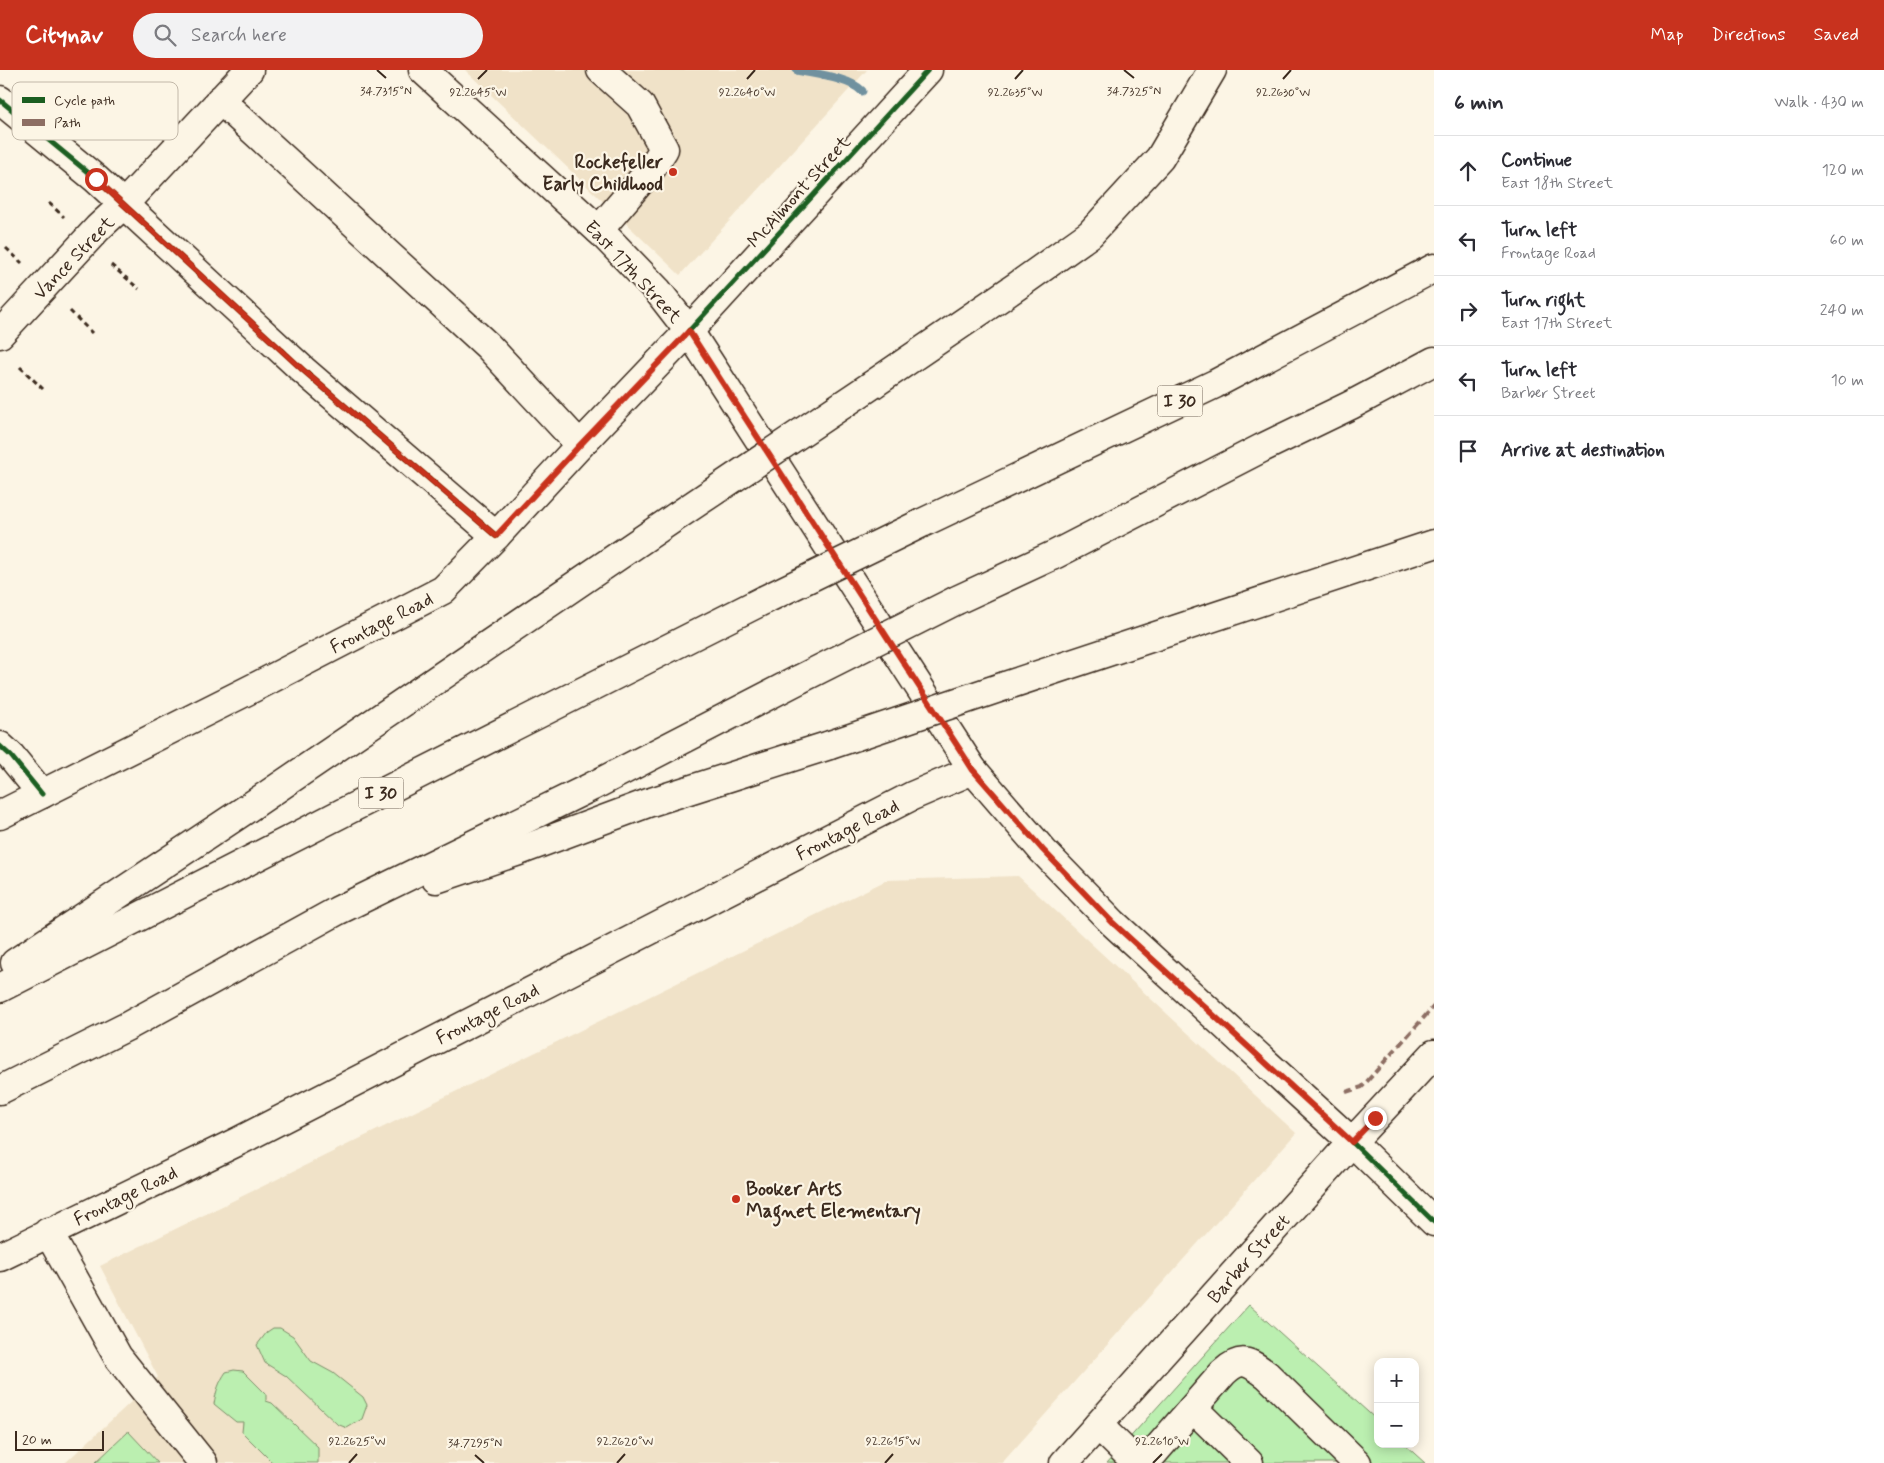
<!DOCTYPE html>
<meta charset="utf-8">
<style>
:root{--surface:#fff;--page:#f2f2f3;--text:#2b2b33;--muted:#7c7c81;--line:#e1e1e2;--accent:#c8321e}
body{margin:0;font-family:Mynerve,sans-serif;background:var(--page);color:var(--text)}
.controls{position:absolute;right:15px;bottom:15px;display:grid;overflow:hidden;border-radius:10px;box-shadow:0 2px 12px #0003}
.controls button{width:45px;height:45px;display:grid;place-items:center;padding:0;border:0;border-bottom:1px solid var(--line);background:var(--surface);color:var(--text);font:25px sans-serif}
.scale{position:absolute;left:15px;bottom:12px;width:89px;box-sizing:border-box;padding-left:5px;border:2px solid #3b2a1e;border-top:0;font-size:14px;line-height:18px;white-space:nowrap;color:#3b2a1e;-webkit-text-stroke:4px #fcf5e5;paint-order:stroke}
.stop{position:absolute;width:15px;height:15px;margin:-11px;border:4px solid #c8321e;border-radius:50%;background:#fff}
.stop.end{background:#c8321e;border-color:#fff;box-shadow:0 1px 5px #0008}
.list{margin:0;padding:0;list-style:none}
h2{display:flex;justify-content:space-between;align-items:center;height:65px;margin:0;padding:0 20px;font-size:21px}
h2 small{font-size:16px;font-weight:400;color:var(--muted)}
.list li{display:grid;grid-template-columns:32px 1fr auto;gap:15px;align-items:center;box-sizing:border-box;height:70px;padding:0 20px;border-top:1px solid var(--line)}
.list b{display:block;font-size:19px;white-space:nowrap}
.list p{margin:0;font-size:16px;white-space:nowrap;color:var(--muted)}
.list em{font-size:16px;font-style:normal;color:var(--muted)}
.icon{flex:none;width:28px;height:28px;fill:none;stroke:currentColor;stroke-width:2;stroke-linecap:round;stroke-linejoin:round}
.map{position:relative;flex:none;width:1434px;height:1393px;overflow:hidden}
header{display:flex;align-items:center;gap:30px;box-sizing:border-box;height:70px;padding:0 25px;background:var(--accent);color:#fff}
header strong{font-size:24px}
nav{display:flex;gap:28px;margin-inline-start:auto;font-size:18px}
.search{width:350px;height:45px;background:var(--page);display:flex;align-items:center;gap:12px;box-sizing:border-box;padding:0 18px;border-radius:28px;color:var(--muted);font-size:19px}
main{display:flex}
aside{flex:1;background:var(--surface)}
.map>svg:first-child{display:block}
.built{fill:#f0e2c8}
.green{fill:#bbefb0;stroke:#7b8c67}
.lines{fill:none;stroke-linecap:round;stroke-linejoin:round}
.stream{stroke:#70919f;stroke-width:9}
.minor-casing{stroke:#3b2a1e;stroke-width:31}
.major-casing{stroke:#3b2a1e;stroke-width:31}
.highway-casing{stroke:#3b2a1e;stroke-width:31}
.path{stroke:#3b2a1e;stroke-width:3;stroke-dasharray:5 4;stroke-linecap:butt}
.minor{stroke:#fcf5e5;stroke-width:28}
.major{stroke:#fcf5e5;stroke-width:28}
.highway{stroke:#fcf5e5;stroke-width:28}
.highway-bridge-casing{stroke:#3b2a1e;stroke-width:31;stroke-linecap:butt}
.highway-bridge{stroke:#fcf5e5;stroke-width:28}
.quiet{stroke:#8d6e63;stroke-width:4;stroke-dasharray:8 4;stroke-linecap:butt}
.cycleway-casing{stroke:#fcf5e5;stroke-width:8}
.cycleway{stroke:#1b5e20;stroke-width:5}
.route{stroke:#c8321e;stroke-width:6}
.ticks{fill:none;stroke:#3b2a1e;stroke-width:2}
.poi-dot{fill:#c8321e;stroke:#fcf5e5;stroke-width:2}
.labels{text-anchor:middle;stroke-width:4.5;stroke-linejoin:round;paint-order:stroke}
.shield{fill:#fcf5e5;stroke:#75675a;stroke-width:1}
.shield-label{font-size:18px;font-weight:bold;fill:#3b2a1e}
.poi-label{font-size:19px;font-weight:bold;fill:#3b2a1e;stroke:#fcf5e5;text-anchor:end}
.street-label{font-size:19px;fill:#3b2a1e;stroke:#fcf5e5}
.key{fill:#fcf5e5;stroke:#c2b8a9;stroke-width:1}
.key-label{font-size:14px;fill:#3b2a1e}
.ticks-label{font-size:12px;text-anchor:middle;fill:#3b2a1e;stroke:#fcf5e5;stroke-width:4.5;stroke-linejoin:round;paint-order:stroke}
</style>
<header>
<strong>Citynav</strong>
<div class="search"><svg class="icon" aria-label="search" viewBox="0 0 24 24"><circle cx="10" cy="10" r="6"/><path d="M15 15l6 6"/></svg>Search here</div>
<nav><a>Map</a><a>Directions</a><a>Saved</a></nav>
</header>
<main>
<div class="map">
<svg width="1434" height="1393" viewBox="0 0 1434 1393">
<rect width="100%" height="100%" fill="#fcf5e5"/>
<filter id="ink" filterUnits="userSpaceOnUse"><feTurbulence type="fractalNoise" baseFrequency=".02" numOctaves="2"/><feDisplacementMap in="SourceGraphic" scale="10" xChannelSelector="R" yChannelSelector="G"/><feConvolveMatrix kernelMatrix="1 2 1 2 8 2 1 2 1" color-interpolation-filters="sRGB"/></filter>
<g filter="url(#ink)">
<g class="built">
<path d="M465,0H867L680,205Z"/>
<path d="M1018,806L1296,1063L1002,1393H65L158,1307L100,1196L887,810Z"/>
</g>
<g class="green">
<path d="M1249,1235L1378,1351V1374H1404L1425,1393H1107Z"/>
<path d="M273,1258H280L293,1266L311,1291L333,1303L363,1327L367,1335L362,1349L347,1358L337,1354L286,1306L265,1293L257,1275L267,1262Z"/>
<path d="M234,1300L243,1301L266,1324V1331L272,1333L318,1377V1393H273L242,1362L243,1352H236L214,1334C216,1321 219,1312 226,1302Z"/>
<path d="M128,1361L158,1393H95L128,1362Z"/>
</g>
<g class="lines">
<path class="stream" d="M797,0C814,4 850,8 862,21"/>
<g class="minor-casing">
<g id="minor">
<path d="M0,30L96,109L303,300L496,466"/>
<path d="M220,30L488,276L580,375"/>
<path d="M599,160L651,99L664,79L640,35L601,0"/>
<path d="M689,261L928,0"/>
<path d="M0,264L98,158L124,134L249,0"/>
<path d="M0,676L11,686L42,724"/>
<path d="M1352,1072L1434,1152"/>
<path d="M48,1162L118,1287L203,1393"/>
<path d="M1191,1340L1203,1348L1249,1393"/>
<path d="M1098,1355L1137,1393"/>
<path d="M1145,1393L1223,1303C1241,1286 1248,1291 1267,1305L1357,1393"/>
</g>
</g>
<g class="major-casing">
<g id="major">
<path d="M423,0L603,164L658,221L689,261L973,700L1043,781L1113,853L1352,1072"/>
<path d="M0,745L261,614L443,520L496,466L580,375L689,261"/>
<path d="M0,1187L239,1071L912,726L973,700"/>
<path d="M1064,1393L1352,1072L1434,984"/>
</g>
</g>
<g class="highway-casing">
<g id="highway">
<path d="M872,315L1017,216L1090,164L1160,88L1212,0"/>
<path d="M922,453L1215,314L1434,198"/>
<path d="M957,530L1056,484L1262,378L1351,335L1434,291"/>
<path d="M1005,616L1434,474"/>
<path d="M436,809L519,781L648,733L830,675"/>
<path d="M15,893L245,740L677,446"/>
<path d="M0,918L348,740L764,530"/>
<path d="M0,1020L126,957L337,841L591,717L800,609"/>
</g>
</g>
<g class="path">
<path d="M49,133L64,147"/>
<path d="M6,178L22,193"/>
<path d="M111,195L139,219"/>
<path d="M70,241L92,263"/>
<path d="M20,297L43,319"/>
</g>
<use href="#minor" class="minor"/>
<use href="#major" class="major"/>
<use href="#highway" class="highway"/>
<g class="highway-bridge-casing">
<g id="highway-bridge">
<path d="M677,446L872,315"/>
<path d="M764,530L922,453"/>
<path d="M800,609L957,530"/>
<path d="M830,675L1005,616"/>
</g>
</g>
<use href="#highway-bridge" class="highway-bridge"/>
<path class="quiet" d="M1346,1022L1362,1017L1434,936"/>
<g class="cycleway-casing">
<g id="cycleway">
<path d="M0,30L96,109L303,300L496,466"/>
<path d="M689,261L928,0"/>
<path d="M0,676L11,686L42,724"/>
<path d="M1352,1072L1434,1152"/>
</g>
</g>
<use href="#cycleway" class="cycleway"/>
</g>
</g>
<g class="lines" filter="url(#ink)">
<path class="route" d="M96,109L303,300L496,466L580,375L689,261L973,700L1043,780L1113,853L1352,1072L1375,1048"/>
</g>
<path class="ticks" d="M377,0L386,8M1124,0L1134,8M478,9L487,0M747,9L755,0M1015,9L1023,0M1283,9L1291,0M475,1385L484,1393M349,1393L357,1384M617,1393L625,1384M885,1393L893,1384M1153,1393L1162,1384"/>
<g class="poi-dot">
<circle cx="673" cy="102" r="5"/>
<circle cx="736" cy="1129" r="5"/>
</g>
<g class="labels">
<g class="shield">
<rect x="1157.5" y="315.5" width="45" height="31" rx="4"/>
<rect x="358.5" y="707.5" width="45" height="31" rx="4"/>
</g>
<g class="shield-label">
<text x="1180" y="337">I 30</text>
<text x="381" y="729">I 30</text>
</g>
<g class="poi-label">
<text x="663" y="98">Rockefeller<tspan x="663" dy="22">Early Childhood</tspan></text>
<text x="746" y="1125" text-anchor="start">Booker Arts<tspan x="746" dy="22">Magnet Elementary</tspan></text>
</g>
<g class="street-label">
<text transform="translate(798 121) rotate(-48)" y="7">McAlmont Street</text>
<text transform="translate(73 187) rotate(-46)" y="7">Vance Street</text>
<text transform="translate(634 201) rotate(47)" y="7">East 17th Street</text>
<text transform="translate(381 552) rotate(-27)" y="7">Frontage Road</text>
<text transform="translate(847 759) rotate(-27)" y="7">Frontage Road</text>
<text transform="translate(487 943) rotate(-27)" y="7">Frontage Road</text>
<text transform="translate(125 1125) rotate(-26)" y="7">Frontage Road</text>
<text transform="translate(1248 1188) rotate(-48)" y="7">Barber Street</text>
</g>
</g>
<rect x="12" y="12" width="166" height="58" rx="8" class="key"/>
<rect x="22" y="27" width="23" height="6" fill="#1b5e20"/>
<rect x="22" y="49" width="23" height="7" fill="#8d6e63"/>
<g class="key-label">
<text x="54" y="35">Cycle path</text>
<text x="54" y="57">Path</text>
</g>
<g class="ticks-label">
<text x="386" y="25">34.7315°N</text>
<text x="1134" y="25">34.7325°N</text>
<text x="478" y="26">92.2645°W</text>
<text x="747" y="26">92.2640°W</text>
<text x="1015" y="26">92.2635°W</text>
<text x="1283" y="26">92.2630°W</text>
<text x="357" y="1375">92.2625°W</text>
<text x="625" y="1375">92.2620°W</text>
<text x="893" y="1375">92.2615°W</text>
<text x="1162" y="1375">92.2610°W</text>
<text x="475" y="1377">34.7295°N</text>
</g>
</svg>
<div class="controls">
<button>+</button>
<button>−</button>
</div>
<div class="scale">20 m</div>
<div class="stop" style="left:96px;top:109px"></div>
<div class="stop end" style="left:1375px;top:1048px"></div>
</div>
<aside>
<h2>6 min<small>Walk · 430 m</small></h2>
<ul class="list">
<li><svg class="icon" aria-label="ahead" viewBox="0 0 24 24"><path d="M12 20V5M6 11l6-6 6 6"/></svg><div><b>Continue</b><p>East 18th Street</p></div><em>120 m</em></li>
<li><svg class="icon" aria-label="left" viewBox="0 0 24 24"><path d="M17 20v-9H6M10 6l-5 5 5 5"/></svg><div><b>Turn left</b><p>Frontage Road</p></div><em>60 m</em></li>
<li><svg class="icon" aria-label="right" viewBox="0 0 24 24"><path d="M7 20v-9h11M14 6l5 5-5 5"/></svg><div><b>Turn right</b><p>East 17th Street</p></div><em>240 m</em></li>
<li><svg class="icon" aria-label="left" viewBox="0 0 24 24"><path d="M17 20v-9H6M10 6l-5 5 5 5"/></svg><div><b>Turn left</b><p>Barber Street</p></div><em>10 m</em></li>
<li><svg class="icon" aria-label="arrive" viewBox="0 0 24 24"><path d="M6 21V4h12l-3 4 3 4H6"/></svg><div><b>Arrive at destination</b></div></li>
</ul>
</aside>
</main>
